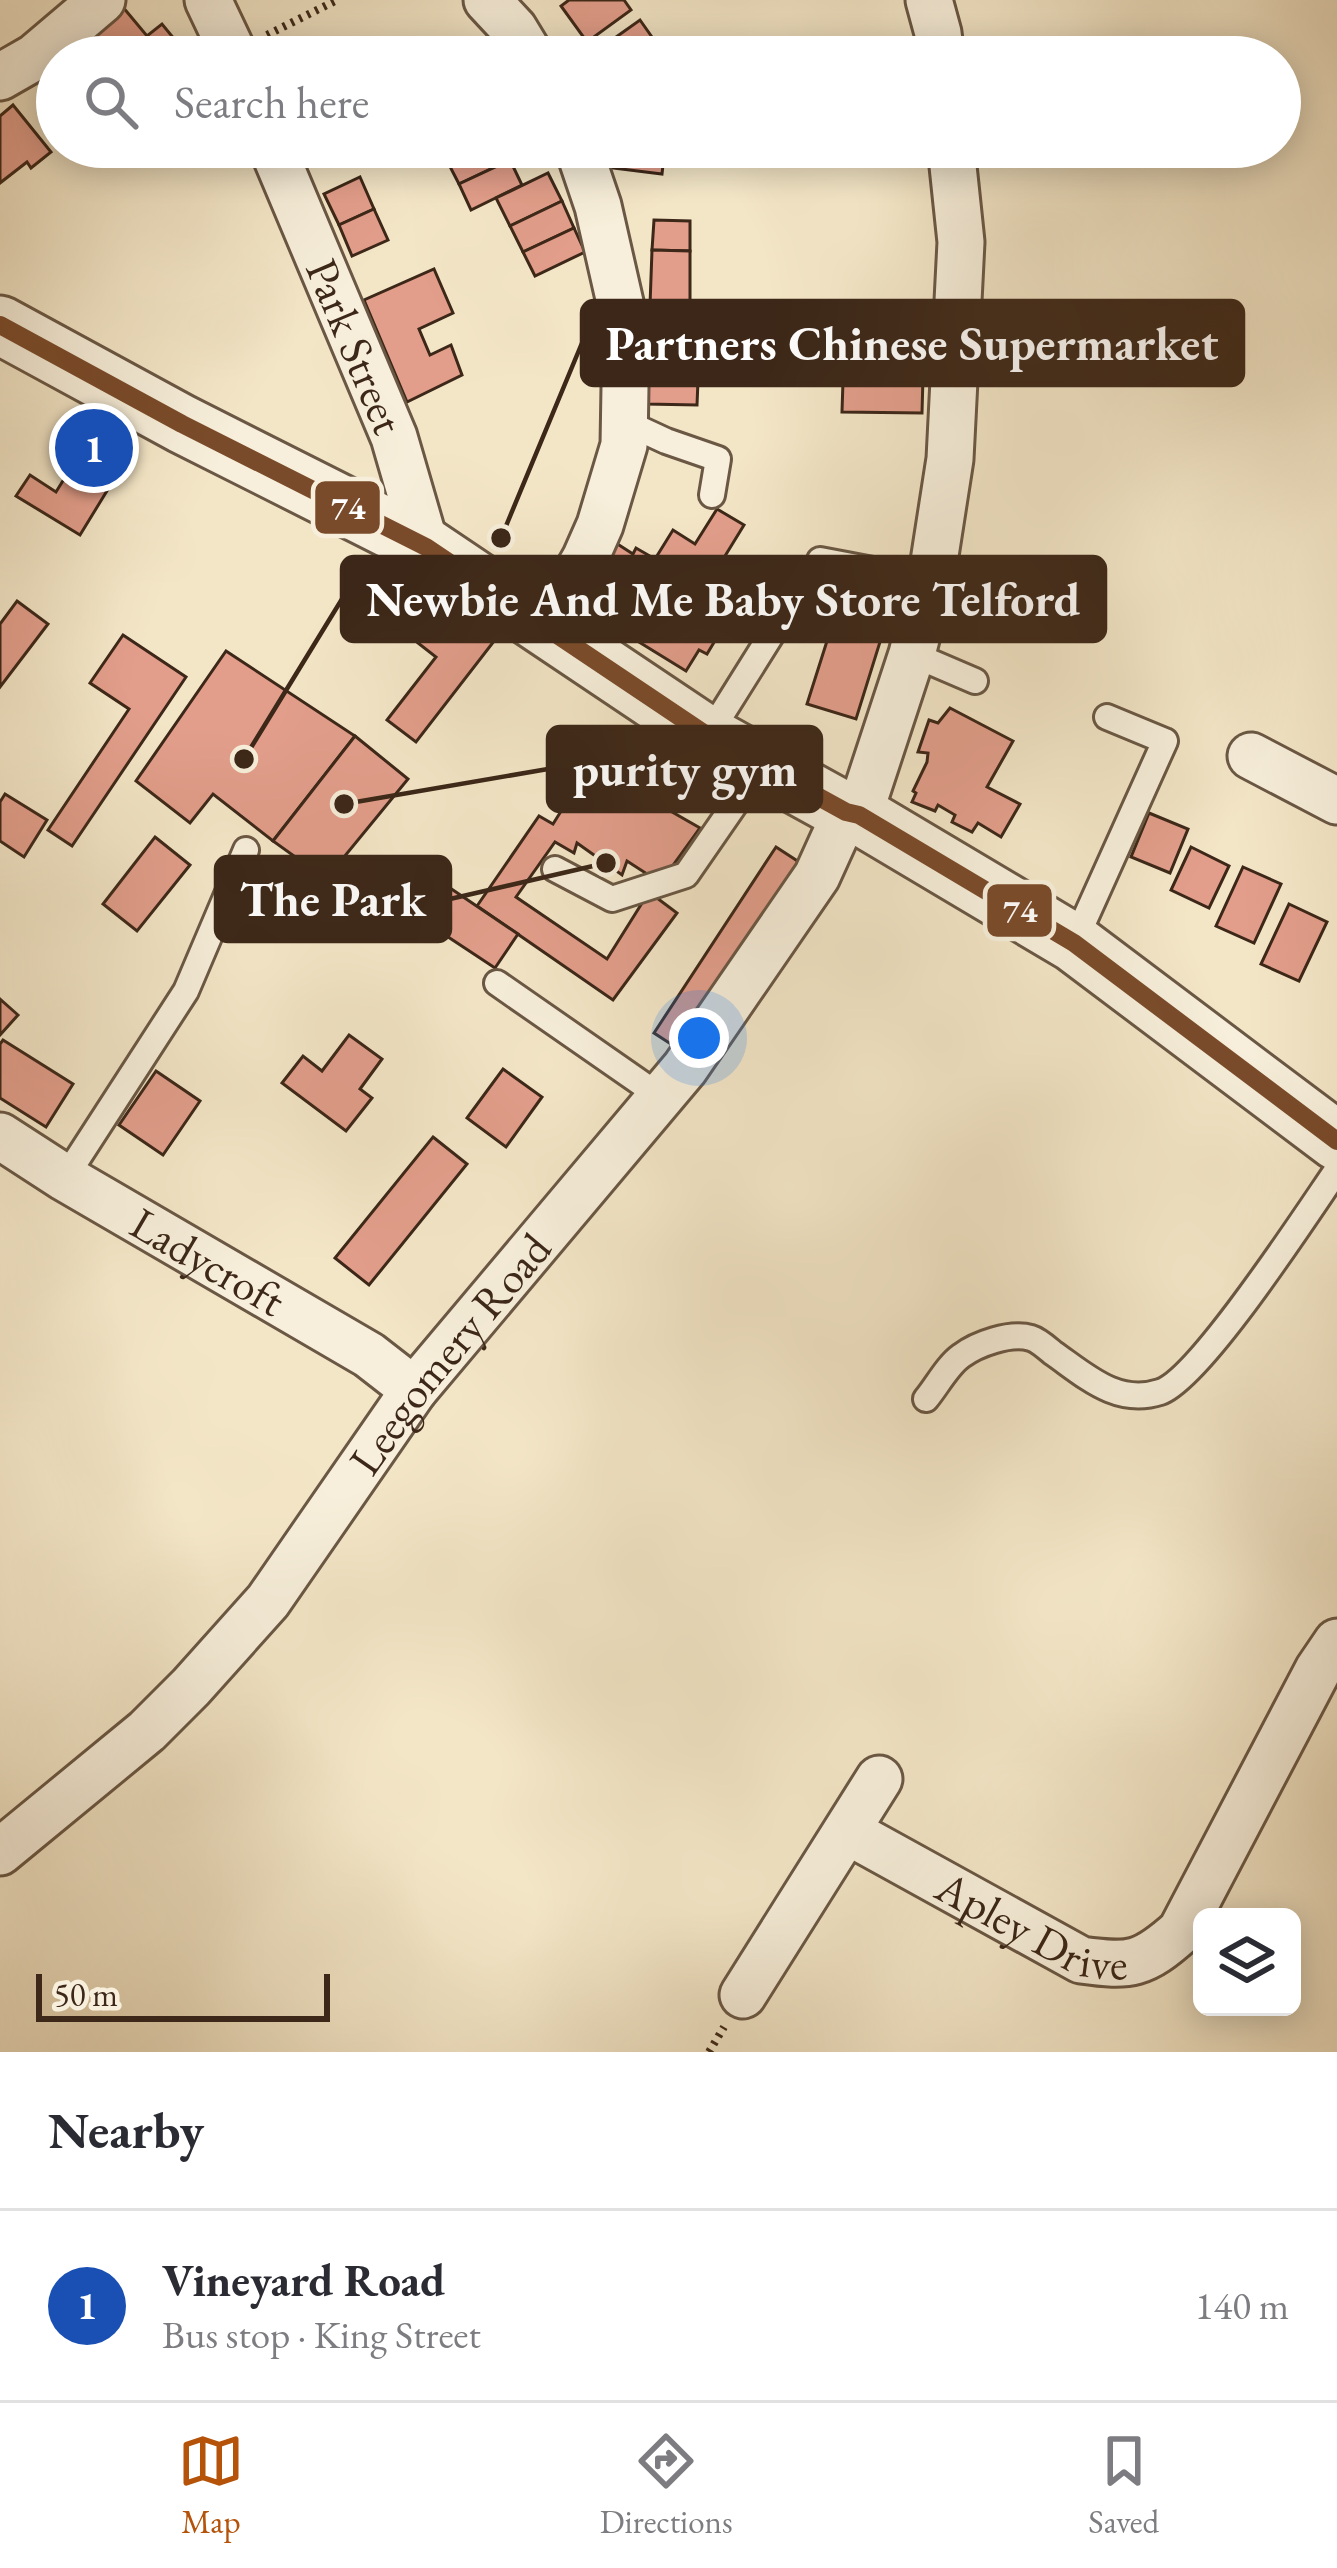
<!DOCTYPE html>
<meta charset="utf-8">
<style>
:root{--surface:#fff;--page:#f7f7f7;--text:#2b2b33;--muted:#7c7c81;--line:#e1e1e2;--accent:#b45309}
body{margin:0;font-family:"EB Garamond",serif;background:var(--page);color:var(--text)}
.controls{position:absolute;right:36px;bottom:36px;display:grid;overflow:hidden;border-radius:18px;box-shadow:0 6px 30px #0003}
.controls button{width:108px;height:108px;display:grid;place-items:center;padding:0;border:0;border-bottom:3px solid var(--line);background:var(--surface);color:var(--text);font:60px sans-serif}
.scale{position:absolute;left:36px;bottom:30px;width:294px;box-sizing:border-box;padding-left:12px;border:6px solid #3c2718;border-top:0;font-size:33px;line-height:42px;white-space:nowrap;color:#3c2718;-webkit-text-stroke:9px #f7efdb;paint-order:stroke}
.you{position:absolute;left:699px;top:1038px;width:42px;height:42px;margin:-30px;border:9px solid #fff;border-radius:50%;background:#1a73e8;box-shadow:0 0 0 18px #1a73e833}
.badge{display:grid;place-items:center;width:78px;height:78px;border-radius:50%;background:var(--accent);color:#fff;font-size:39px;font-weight:700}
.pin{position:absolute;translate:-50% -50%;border:6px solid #fff;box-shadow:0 3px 12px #0006}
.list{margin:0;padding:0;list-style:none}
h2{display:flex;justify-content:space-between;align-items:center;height:156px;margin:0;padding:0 48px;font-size:51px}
h2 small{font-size:39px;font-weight:400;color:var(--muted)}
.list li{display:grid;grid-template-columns:78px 1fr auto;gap:36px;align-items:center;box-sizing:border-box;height:192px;padding:0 48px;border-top:3px solid var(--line)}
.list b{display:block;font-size:45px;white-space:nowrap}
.list p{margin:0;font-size:39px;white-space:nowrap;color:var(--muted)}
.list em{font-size:39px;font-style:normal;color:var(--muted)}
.icon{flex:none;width:66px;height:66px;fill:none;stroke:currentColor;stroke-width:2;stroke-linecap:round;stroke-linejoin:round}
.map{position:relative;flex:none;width:1337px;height:2052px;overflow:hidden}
.search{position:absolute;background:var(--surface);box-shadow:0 6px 30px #0003;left:36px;right:36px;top:36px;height:132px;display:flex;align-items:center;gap:30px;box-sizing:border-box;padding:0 42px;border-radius:66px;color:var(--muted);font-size:45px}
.sheet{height:348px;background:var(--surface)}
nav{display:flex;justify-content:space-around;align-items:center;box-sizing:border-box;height:168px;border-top:3px solid var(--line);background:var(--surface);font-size:33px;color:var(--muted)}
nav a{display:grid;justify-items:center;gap:6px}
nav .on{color:var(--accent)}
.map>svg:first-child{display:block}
.building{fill:#e29e8b;stroke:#3c2718;stroke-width:3}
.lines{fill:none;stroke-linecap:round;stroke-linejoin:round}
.service-casing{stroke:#6a5744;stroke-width:30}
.minor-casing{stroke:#6a5744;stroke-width:51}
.tertiary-casing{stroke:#6a5744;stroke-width:63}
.path{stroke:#3c2718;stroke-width:8;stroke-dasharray:3 6;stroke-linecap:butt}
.service{stroke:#f7efdb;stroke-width:24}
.minor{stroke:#f7efdb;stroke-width:45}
.tertiary{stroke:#f7efdb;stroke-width:57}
.bus-1-casing{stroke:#f7efdb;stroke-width:27}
.bus-1{stroke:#7a4b2a;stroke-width:18}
.labels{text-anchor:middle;stroke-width:9;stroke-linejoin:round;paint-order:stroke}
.street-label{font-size:45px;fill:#3c2718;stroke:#f7efdb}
.leader{fill:none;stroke:#3c2718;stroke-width:4.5}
.callout-dot{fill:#3c2718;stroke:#f7efdb;stroke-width:4.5}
.callout{fill:#3c2718;stroke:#3c2718;stroke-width:4.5}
.callout-label{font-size:48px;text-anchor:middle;font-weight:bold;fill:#fff}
.line-badge{stroke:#f7efdb;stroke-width:4.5}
.badge-label{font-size:33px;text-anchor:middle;font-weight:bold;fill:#fff}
</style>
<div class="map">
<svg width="1337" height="2052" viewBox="0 0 1337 2052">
<rect width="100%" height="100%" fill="#f3e6c7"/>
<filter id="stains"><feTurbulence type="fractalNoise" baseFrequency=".00167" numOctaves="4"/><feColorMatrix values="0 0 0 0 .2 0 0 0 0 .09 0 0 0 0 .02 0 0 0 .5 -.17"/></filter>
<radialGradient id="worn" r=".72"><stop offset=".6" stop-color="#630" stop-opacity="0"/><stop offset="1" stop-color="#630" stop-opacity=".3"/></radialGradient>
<g class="building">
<path d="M569,0H624L631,10L587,42L561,6Z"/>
<path d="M122,6L147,36L162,24L189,57H82L74,47Z"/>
<path d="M640,20L666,57H598L595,52Z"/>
<path d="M13,105L51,152L31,168L27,162L0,183V116Z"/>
<path d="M465,147H504L510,160L459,184L445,157Z"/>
<path d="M615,147H665L662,174L613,168Z"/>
<path d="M510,160L522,185L471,210L459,184Z"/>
<path d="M548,173L562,201L510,226L496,198Z"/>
<path d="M360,177L374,209L339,225L324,194Z"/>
<path d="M562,201L574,228L523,252L510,226Z"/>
<path d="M374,209L388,240L352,256L339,225Z"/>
<path d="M654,220L690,221V251L652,250Z"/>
<path d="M574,228L585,252L535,276L523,252Z"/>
<path d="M652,250L690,251V307L650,305Z"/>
<path d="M434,269L453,313L419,329L430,355L451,345L462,375L407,402L364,300Z"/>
<path d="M829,319L883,321L882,376L923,377L922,413L842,412L843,381H828Z"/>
<path d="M648,354L699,356L697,405L646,404Z"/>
<path d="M77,458L113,481L80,535L16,496L30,475L56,492Z"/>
<path d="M717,509L744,525L725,556L761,579L737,618L731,614L707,654L699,650L686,671L626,634L638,615L590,585L616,543L633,554L636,548L655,559L673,530L695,544Z"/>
<path d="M848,575L876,584L874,591L894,597L856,719L807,704Z"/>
<path d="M451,600L498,636L416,742L387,720L436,657L418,643Z"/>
<path d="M17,601L48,624L0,687V624Z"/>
<path d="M123,635L186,677L72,846L48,830L129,709L90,683Z"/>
<path d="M226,651L355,736L273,841L213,794L190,823L136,781Z"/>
<path d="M950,708L1013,741L987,787L1020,804L1001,837L978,823L972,832L952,822L955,815L938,805L935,811L912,802L916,793L913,791L927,762L928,753L918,752L929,720L938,723Z"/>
<path d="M355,736L408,779L326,879L273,841Z"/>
<path d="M590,765L700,828L669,871L647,874L627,861L622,875L577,843L574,853L555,842L516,897L607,959L649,892L677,913L613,1000L477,906L539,816L553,824Z"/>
<path d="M5,794L47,820L24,857L0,841V802Z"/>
<path d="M1149,813L1188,829L1170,873L1131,857Z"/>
<path d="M155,837L190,865L137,931L103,904Z"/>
<path d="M776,847L799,862L677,1048L654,1033Z"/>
<path d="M1191,847L1229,866L1209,908L1171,890Z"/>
<path d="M1243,867L1281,884L1254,943L1216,926Z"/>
<path d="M450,888L518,934L495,968L427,923Z"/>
<path d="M1289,904L1327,922L1299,981L1261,964Z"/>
<path d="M0,999L18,1015L0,1035Z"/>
<path d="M349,1035L382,1059L360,1089L372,1098L346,1131L282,1083L303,1056L322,1071Z"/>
<path d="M3,1040L73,1084L46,1127L0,1098V1044Z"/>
<path d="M503,1069L542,1097L506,1147L467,1118Z"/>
<path d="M156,1071L200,1101L163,1155L119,1125Z"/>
<path d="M433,1137L467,1164L369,1285L335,1258Z"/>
</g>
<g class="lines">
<g class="service-casing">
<g id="service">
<path d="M478,57L490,51L522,44"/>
<path d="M625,422L666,441L718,459L712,495"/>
<path d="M809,626L820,560L931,581"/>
<path d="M912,654L975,681"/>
<path d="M708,736L775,629"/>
<path d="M555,869L612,899L686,875L762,765"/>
<path d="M1074,943L1165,741L1107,717"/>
<path d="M497,983L661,1097"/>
<path d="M65,1178L186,991L246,850"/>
<path d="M926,1399C937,1386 947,1366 961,1356C977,1344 1010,1332 1031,1338C1038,1340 1047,1348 1053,1353C1086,1376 1117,1406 1160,1392C1200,1379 1308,1212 1337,1170"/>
</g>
</g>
<g class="minor-casing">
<g id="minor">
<path d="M208,0L235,57"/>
<path d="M487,0L514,29L531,57"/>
<path d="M929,0L938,33L941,57"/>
<path d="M0,77L35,57L102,0"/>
<path id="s1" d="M272,147L394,437L426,547"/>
<path d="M545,629L585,559L600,525L624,445L626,329L598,206L578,147"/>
<path d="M1251,756L1337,801"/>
<path d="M859,815L912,654L931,581L950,459L961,242L951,147"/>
<path id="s2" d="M0,1136L65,1178L369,1355L414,1390"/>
<path id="s3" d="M847,1831L1081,1960C1131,1967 1143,1965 1181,1931L1318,1670L1337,1642"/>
<path id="s4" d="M0,1852L147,1731L191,1687L268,1601L414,1390L685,1068L817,876L846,812"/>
<path d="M743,1995L879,1779"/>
</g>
</g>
<g class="tertiary-casing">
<path id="tertiary" d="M0,325L182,424L426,547L708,736L846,812L859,815L1074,943L1337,1141"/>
</g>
<g class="path">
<path d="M267,35L337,0"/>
<path d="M709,2052L724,2027"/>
</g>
<use href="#service" class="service"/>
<use href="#minor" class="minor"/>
<use href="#tertiary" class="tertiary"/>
<g class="bus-1-casing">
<path id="bus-1" d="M0,325L182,424L426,547L708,736L846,812L859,815L1074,943L1337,1141"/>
</g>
<use href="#bus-1" class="bus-1"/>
</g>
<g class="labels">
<g class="street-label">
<text dy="16" stroke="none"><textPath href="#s1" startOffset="216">Park Street</textPath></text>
<text dy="16" stroke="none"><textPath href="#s2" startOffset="243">Ladycroft</textPath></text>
<text dy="16" stroke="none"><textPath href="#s4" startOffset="675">Leegomery Road</textPath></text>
<text dy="16" stroke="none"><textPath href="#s3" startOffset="210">Apley Drive</textPath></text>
</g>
</g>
<path class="leader" d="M501 538L582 343M244 759L342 599M344 804L548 769M606 863L450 899"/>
<g class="callout-dot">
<circle cx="501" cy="538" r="12"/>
<circle cx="244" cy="759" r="12"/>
<circle cx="344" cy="804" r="12"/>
<circle cx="606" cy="863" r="12"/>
</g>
<g class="callout">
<rect x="582" y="301" width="661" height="84" rx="12"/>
<rect x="342" y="557" width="763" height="84" rx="12"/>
<rect x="548" y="727" width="273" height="84" rx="12"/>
<rect x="216" y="857" width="234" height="84" rx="12"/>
</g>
<g class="callout-label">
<text x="912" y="360">Partners Chinese Supermarket</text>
<text x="723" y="616">Newbie And Me Baby Store Telford</text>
<text x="685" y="786">purity gym</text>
<text x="333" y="916">The Park</text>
</g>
<g class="line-badge">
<rect x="313" y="479" width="69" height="57" rx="12" fill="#7a4b2a"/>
<rect x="985" y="882" width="69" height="57" rx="12" fill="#7a4b2a"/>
</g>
<g class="badge-label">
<text x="348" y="519">74</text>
<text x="1020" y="922">74</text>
</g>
<rect width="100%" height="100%" filter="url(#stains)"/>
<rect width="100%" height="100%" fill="url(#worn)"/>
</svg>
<div class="controls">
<button><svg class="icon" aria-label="layers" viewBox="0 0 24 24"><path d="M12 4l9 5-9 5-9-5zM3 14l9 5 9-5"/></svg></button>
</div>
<div class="scale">50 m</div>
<div class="you"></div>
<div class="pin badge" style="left:94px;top:448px;background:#1a4fb4">1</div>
<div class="search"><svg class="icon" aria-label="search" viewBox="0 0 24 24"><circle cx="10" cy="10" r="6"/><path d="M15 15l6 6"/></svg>Search here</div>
</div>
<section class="sheet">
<h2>Nearby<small></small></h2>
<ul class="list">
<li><span class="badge" style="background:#1a4fb4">1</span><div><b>Vineyard Road</b><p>Bus stop · King Street</p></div><em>140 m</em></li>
</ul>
</section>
<nav>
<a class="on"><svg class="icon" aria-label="map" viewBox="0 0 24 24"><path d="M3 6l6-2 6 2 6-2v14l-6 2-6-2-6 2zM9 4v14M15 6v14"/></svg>Map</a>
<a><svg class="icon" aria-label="directions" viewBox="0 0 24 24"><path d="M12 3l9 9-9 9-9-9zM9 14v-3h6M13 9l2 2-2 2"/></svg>Directions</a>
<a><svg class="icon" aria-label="saved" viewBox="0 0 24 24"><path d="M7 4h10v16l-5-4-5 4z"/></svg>Saved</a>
</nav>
